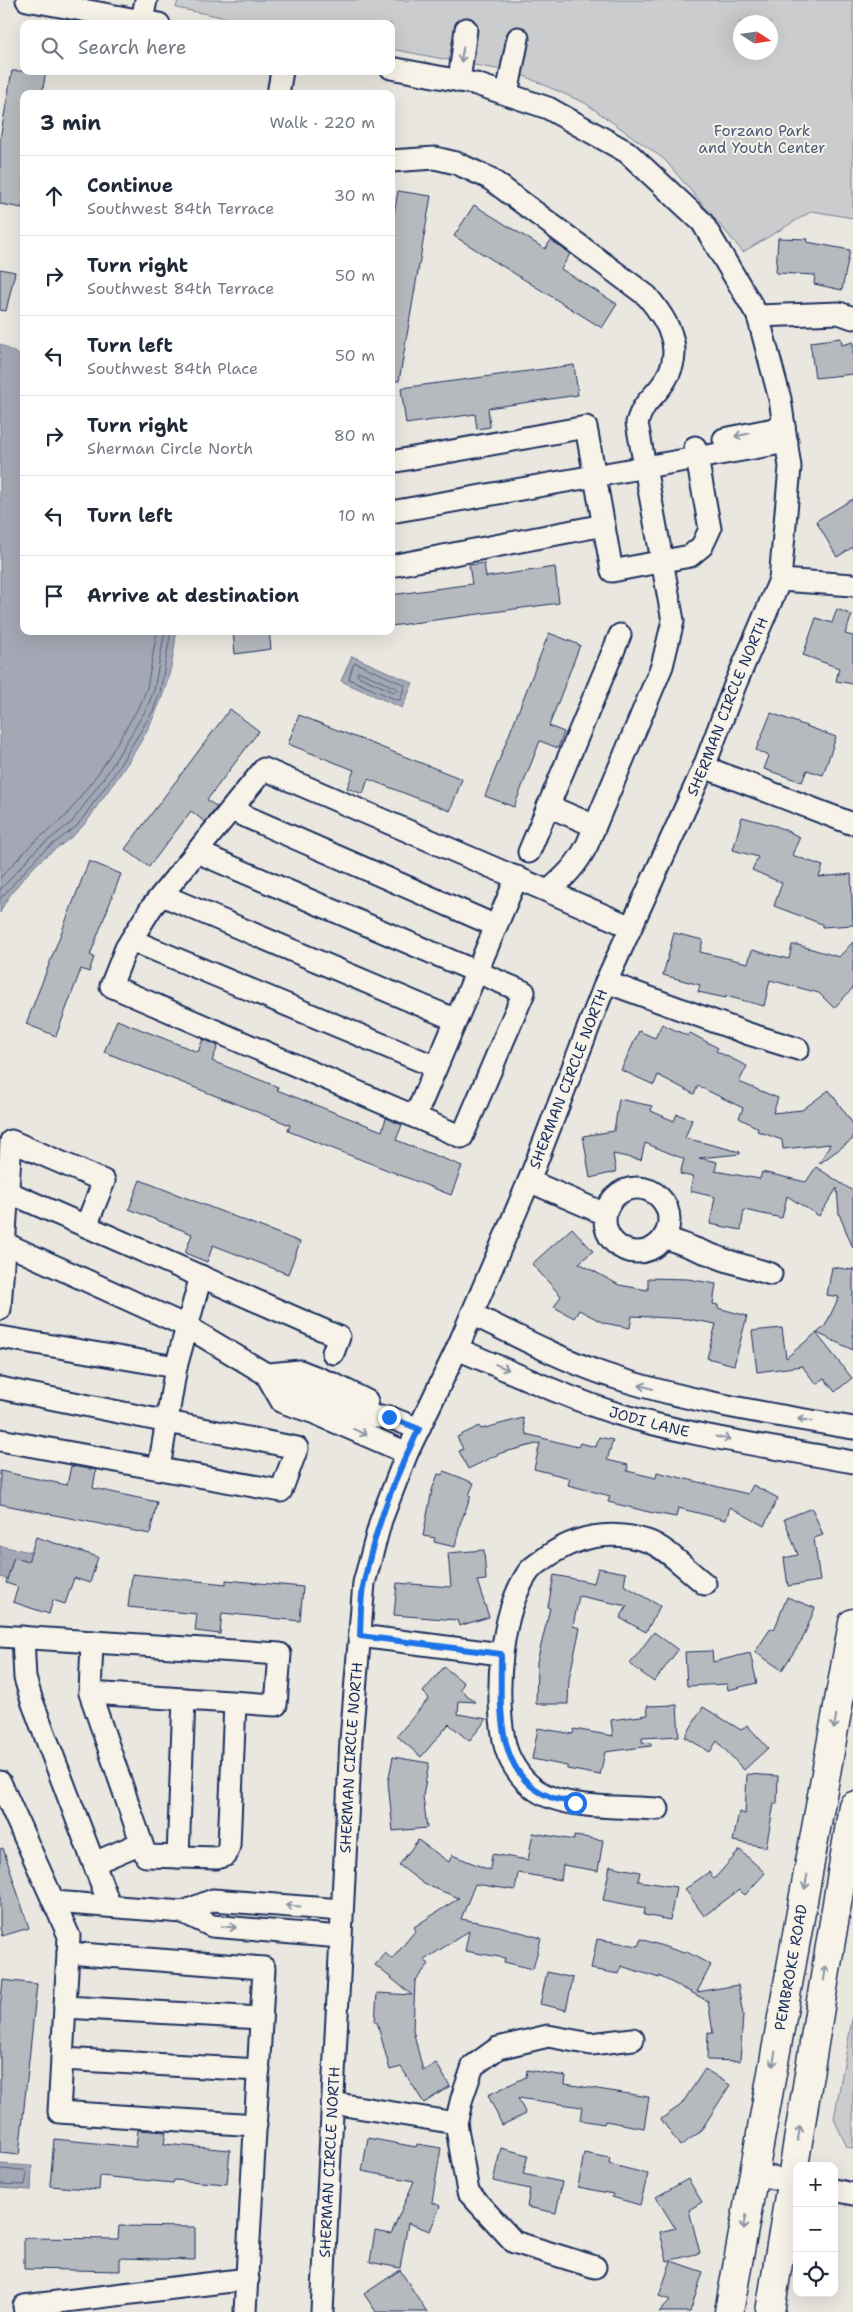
<!DOCTYPE html>
<meta charset="utf-8">
<style>
:root{--surface:#fff;--page:#f6f6f7;--text:#1f2937;--muted:#747a83;--line:#e0e1e3}
body{margin:0;font-family:"Shantell Sans",sans-serif;background:var(--page);color:var(--text)}
.controls{position:absolute;right:15px;bottom:15px;display:grid;overflow:hidden;border-radius:10px;box-shadow:0 5px 20px #0002}
.controls button{width:45px;height:45px;display:grid;place-items:center;padding:0;border:0;border-bottom:1px solid var(--line);background:var(--surface);color:var(--text);font:25px sans-serif}
.compass{position:absolute;left:733px;top:15px;width:45px;height:45px;border-radius:50%;background:var(--surface);box-shadow:0 5px 20px #0002;rotate:102deg}
.stop{position:absolute;width:15px;height:15px;margin:-11px;border:4px solid #1a73e8;border-radius:50%;background:#fff}
.stop.end{background:#1a73e8;border-color:#fff;box-shadow:0 1px 5px #0008}
.list{margin:0;padding:0;list-style:none}
h2{display:flex;justify-content:space-between;align-items:center;height:65px;margin:0;padding:0 20px;font-size:21px}
h2 small{font-size:16px;font-weight:400;color:var(--muted)}
.list li{display:grid;grid-template-columns:32px 1fr auto;gap:15px;align-items:center;box-sizing:border-box;height:80px;padding:0 20px;border-top:1px solid var(--line)}
.list b{display:block;font-size:19px;white-space:nowrap}
.list p{margin:0;font-size:16px;white-space:nowrap;color:var(--muted)}
.list em{font-size:16px;font-style:normal;color:var(--muted)}
.icon{flex:none;width:28px;height:28px;fill:none;stroke:currentColor;stroke-width:2;stroke-linecap:round;stroke-linejoin:round}
.map{position:relative;flex:none;width:853px;height:2312px;overflow:hidden}
.search{position:absolute;background:var(--surface);box-shadow:0 5px 20px #0002;left:20px;top:20px;width:375px;height:55px;display:flex;align-items:center;gap:12px;box-sizing:border-box;padding:0 18px;border-radius:10px;color:var(--muted);font-size:19px}
.panel{position:absolute;background:var(--surface);box-shadow:0 5px 20px #0002;left:20px;top:90px;width:375px;height:545px;border-radius:10px}
.map>svg:first-child{display:block}
.green{fill:#cbcccd;stroke:#737e96;fill-rule:evenodd}
.water{fill:#a3a8b4;stroke:#6d7892}
.lines{fill:none;stroke-linecap:round;stroke-linejoin:round}
.shore{stroke:#515f80;stroke-width:1}
.building{fill:#b6babf;stroke:#1b2f5e}
.minor-casing{stroke:#1b2f5e;stroke-width:25}
.major-casing{stroke:#1b2f5e;stroke-width:31}
.minor{stroke:#f7f3e8;stroke-width:21}
.major{stroke:#f7f3e8;stroke-width:28}
.oneway{stroke:#8991a3}
.route{stroke:#1a73e8;stroke-width:6}
.labels{text-anchor:middle;stroke-width:4;stroke-linejoin:round;paint-order:stroke}
.park-label{font-size:15px;fill:#47567a;stroke:#f7f3e8}
.street-label{font-size:15px;fill:#1b2f5e;stroke:#f7f3e8}
</style>
<div class="map">
<svg width="853" height="2312" viewBox="0 0 853 2312">
<rect width="100%" height="100%" fill="#eae7e0"/>
<filter id="ink" filterUnits="userSpaceOnUse"><feTurbulence type="fractalNoise" baseFrequency=".02" numOctaves="2"/><feDisplacementMap in="SourceGraphic" scale="10" xChannelSelector="R" yChannelSelector="G"/><feConvolveMatrix kernelMatrix="1 2 1 2 8 2 1 2 1" color-interpolation-filters="sRGB"/></filter>
<g filter="url(#ink)">
<g class="green">
<path d="M178,0H853V218L812,211L743,252L664,159L585,103L517,73L391,49V24H259L176,8ZM740,22H770V52H740Z"/>
<path d="M853,2014V2148L847,2147L834,2119Z"/>
</g>
<g class="water">
<path d="M0,344L24,358V631H176C172,697 141,747 102,799C95,808 89,821 80,829C71,839 58,847 47,855C31,868 7,895 0,913Z"/>
<path d="M352,656L413,683L402,708L341,681Z"/>
<path d="M0,1546L41,1554L35,1585L0,1577Z"/>
<path d="M0,2164L32,2166L31,2190L0,2188Z"/>
</g>
<g class="lines">
<g class="shore">
<path d="M356,663L405,685L400,700H397L349,679L353,665Z"/>
<path d="M360,672L396,688L397,691L394,692L358,676L357,673Z"/>
<path d="M0,878L32,844L66,816L102,768L140,705L147,688L157,631"/>
<path d="M0,890L37,849L72,822L108,772L147,708L154,690L165,631"/>
<path d="M0,899L41,853L77,826L113,776L153,711L160,692L171,631"/>
<path d="M0,2169L24,2170L27,2173L25,2185L0,2184"/>
</g>
</g>
<g class="building">
<path d="M12,71H46L42,94H24V198L22,208L0,204V139Z"/>
<path d="M398,191L431,196L399,381H391V231Z"/>
<path d="M474,205L545,249L551,240L570,254L561,269L617,304L602,328L454,236Z"/>
<path d="M778,238L808,239L807,242L850,250L842,290L814,284L815,275L776,273Z"/>
<path d="M0,269L15,272L6,311L0,310Z"/>
<path d="M841,338L842,345L853,342V374L815,378L810,342Z"/>
<path d="M574,365L578,395L488,408L490,427L477,429L475,414L406,424L401,388Z"/>
<path d="M853,499V547L837,557L816,521Z"/>
<path d="M484,563L486,577L555,567L559,603L391,626V595L472,584L469,565Z"/>
<path d="M837,609L852,615L845,634L853,636V684L836,681L839,668L803,655L816,618L832,623Z"/>
<path d="M233,631H269L271,649L235,654Z"/>
<path d="M549,633L580,645L549,726L564,732L558,748L540,741L514,807L485,796Z"/>
<path d="M230,709L259,731L207,800L217,807L205,822L191,811L149,867L125,849Z"/>
<path d="M771,713L836,737L823,775L807,770L802,782L764,769L769,756L756,750Z"/>
<path d="M299,715L462,779L450,811L368,779L363,794L347,788L354,770L288,744Z"/>
<path d="M742,817L776,826L800,837L792,855L823,866L819,877L851,874L853,925L822,927V924L774,906L782,883L752,870L758,857L733,850Z"/>
<path d="M89,861L121,874L90,955L94,957L89,972L81,969L56,1036L26,1024Z"/>
<path d="M674,933L703,940L700,952L748,963L752,950L789,959L792,945H798L839,957L853,942V988L834,1008L819,993L770,980L764,1006L726,996V998L698,992L700,985L663,975Z"/>
<path d="M117,1020L198,1052L203,1039L218,1046L212,1061L278,1087L277,1090L382,1131L386,1118L402,1125L396,1140L462,1166L451,1195L288,1131L290,1125L104,1052Z"/>
<path d="M662,1024L688,1036L690,1033L718,1048L716,1051L747,1066L739,1082L778,1098L773,1113L802,1110L829,1090L853,1124V1139L819,1164L830,1144L783,1149L782,1140L757,1131L758,1128L739,1118L743,1108L698,1086L694,1094L658,1075L654,1085L621,1070L639,1031L655,1038Z"/>
<path d="M619,1099L652,1106L651,1111L674,1121L677,1114L692,1120L685,1138L740,1152V1154L699,1158L717,1162L715,1171L760,1179L762,1172L806,1182L816,1167L853,1191V1248L839,1214L837,1188L819,1216L787,1196L782,1218L744,1210L741,1230L710,1224L715,1197L690,1191L693,1177L680,1174L684,1159L645,1143L641,1160L613,1154L616,1172L590,1178L583,1136L614,1131Z"/>
<path d="M140,1180L300,1242L288,1274L213,1245L207,1262L185,1253L192,1234L129,1209Z"/>
<path d="M572,1228L593,1251L579,1263L619,1285L648,1290V1278L688,1279L716,1284L713,1304L718,1305V1308L747,1316L734,1365L707,1358L716,1324L688,1319L632,1316L630,1328L604,1323L579,1310L574,1318L554,1307L561,1296L532,1264Z"/>
<path d="M832,1267L852,1270L853,1268V1350L817,1333L825,1326L839,1297L827,1295Z"/>
<path d="M782,1328L786,1358L816,1333L852,1378L835,1392L824,1378L816,1384L802,1366L757,1372L752,1331Z"/>
<path d="M523,1418L526,1434L578,1447L580,1443L596,1447L599,1437L613,1440L607,1460L628,1465L627,1471L656,1478L657,1472L748,1494L753,1485L778,1498L764,1526L730,1507L726,1520L678,1508L676,1517L649,1512L608,1502L610,1496L568,1485L570,1478L534,1469L540,1443L501,1453L468,1469L459,1451L463,1449L457,1437L479,1426L481,1429Z"/>
<path d="M71,1466L96,1470L93,1488L157,1502L150,1534L0,1504V1471L67,1485Z"/>
<path d="M444,1471L474,1483L469,1495L471,1496L460,1524L455,1547L434,1542L435,1538L423,1536L432,1490L438,1474L443,1475Z"/>
<path d="M812,1508L823,1535L814,1538L820,1581L788,1586L784,1558L798,1555L784,1519Z"/>
<path d="M36,1537L98,1557L90,1583L74,1578L65,1604L53,1600L49,1614L13,1602L18,1587L6,1583L14,1557L28,1562Z"/>
<path d="M484,1550L486,1580L477,1581L489,1617L459,1626L457,1620L394,1615L397,1583L451,1587L448,1553Z"/>
<path d="M598,1568L626,1573L624,1585L660,1606L646,1632L620,1618L627,1606L579,1596L573,1626L580,1628L569,1679L568,1704H536L537,1662L550,1608L548,1607L554,1575L594,1583Z"/>
<path d="M132,1574L226,1584V1580L303,1587L300,1621L222,1613L220,1634L195,1631L197,1614L128,1607Z"/>
<path d="M787,1597L815,1608L803,1638L782,1670L755,1652L771,1628L774,1630Z"/>
<path d="M654,1632L678,1650L654,1682L630,1664Z"/>
<path d="M712,1651L713,1662L750,1653L757,1683L728,1690L727,1684L687,1686L685,1652Z"/>
<path d="M444,1667L464,1683L460,1689L475,1702L459,1701L458,1714L487,1719L469,1741L449,1724L421,1757L397,1736L429,1698L423,1692Z"/>
<path d="M677,1705L679,1736L642,1738V1742L651,1743V1746L605,1752L600,1775L567,1769V1766L532,1759L538,1728L573,1734L574,1729L613,1736L611,1720L648,1715L647,1706Z"/>
<path d="M703,1707L741,1730L747,1725L768,1748L744,1770L717,1741L710,1752L685,1737Z"/>
<path d="M393,1757L429,1763L423,1796L427,1828L393,1831L388,1782Z"/>
<path d="M747,1774L778,1776L777,1804H774L766,1847L733,1841L739,1812L745,1814Z"/>
<path d="M533,1833L574,1840V1836L603,1840L598,1871L563,1865L561,1880L518,1873L515,1890L475,1884L461,1919L499,1926L541,1938L533,1969L504,1962L505,1958L465,1951L469,1931L424,1960L429,1964L415,1981L413,2030L423,2071L436,2063L450,2086L424,2103L401,2067L390,2070L377,2022H375L377,1993L412,1995L375,1965L385,1953L392,1959L416,1930L414,1927L459,1898L424,1884L399,1865L418,1840L449,1862L452,1855L490,1870L492,1854L528,1860Z"/>
<path d="M3,1848L29,1928L2,1936L0,1928V1849Z"/>
<path d="M740,1850L765,1873L745,1895L739,1890L704,1916L685,1889L709,1872L714,1879Z"/>
<path d="M610,1866L640,1872L638,1881L676,1887L670,1920L644,1915L645,1908L603,1900Z"/>
<path d="M597,1939L638,1946L641,1939L684,1953L685,1951L711,1965L697,1992L738,1985L743,2015L740,2061L707,2060L708,2032L713,2033L708,2001L659,1976V1978L621,1966L619,1974L591,1969Z"/>
<path d="M547,1972L573,1978L566,2010L540,2004Z"/>
<path d="M3,1980L37,1984L19,2155L0,2153V2008Z"/>
<path d="M705,2069L730,2085L700,2132L680,2146L661,2119L681,2105Z"/>
<path d="M527,2070L566,2076L565,2084L649,2097L644,2128L605,2121L604,2124L580,2120L582,2107L518,2098L526,2114L502,2125L488,2095L526,2077Z"/>
<path d="M138,2130L166,2132L164,2144L230,2150L227,2184L174,2180L173,2183L100,2176L99,2190L50,2186L54,2139L136,2147Z"/>
<path d="M368,2138L416,2147L417,2144L441,2148L432,2202L440,2206L430,2231L408,2223L400,2268L370,2262L375,2231L391,2234L414,2181L362,2171Z"/>
<path d="M501,2148L528,2155L523,2174L562,2182L556,2213L527,2207L530,2189L493,2181Z"/>
<path d="M584,2153L610,2158L609,2164L648,2174L640,2205L612,2197L613,2194L578,2187Z"/>
<path d="M688,2179L702,2202L689,2210L700,2253L667,2261L660,2232L675,2228L656,2197Z"/>
<path d="M119,2226L195,2227V2260L120,2258V2271L24,2269V2238L118,2239Z"/>
<path d="M671,2261L703,2272L690,2312H659L670,2300L659,2296Z"/>
<path d="M400,2270L427,2312H376L364,2294Z"/>
</g>
<g class="lines">
<g class="minor-casing">
<g id="minor">
<path d="M27,0L159,24"/>
<path d="M142,21L146,0"/>
<path d="M459,81L466,29"/>
<path d="M278,94L282,71"/>
<path d="M507,94L518,38"/>
<path d="M391,161L435,158L456,163L489,178L647,296C667,320 685,348 666,379C655,398 644,399 637,423L673,621L662,666L587,845C577,865 565,877 548,891"/>
<path d="M758,316L839,313L853,318"/>
<path d="M724,439L784,427"/>
<path d="M391,462L586,427L612,571L690,556L702,546L710,529L695,447"/>
<path d="M391,512L787,442"/>
<path d="M391,566L604,525"/>
<path d="M780,580L853,585"/>
<path d="M704,767L850,823"/>
<path d="M548,806L595,826"/>
<path d="M231,810L496,926"/>
<path d="M197,852L524,992L462,1137L111,986L126,948L151,908L264,769L631,927"/>
<path d="M529,852L620,635"/>
<path d="M162,895L456,1020"/>
<path d="M131,940L436,1067"/>
<path d="M606,982L749,1034L798,1049"/>
<path d="M415,1117L517,877"/>
<path d="M529,1181L605,1214"/>
<circle cx="637" cy="1220" r="32"/>
<path d="M8,1192L339,1337L333,1353"/>
<path d="M664,1237L725,1260L771,1274"/>
<path d="M4,1243L186,1326L266,1374L377,1417H389L419,1429"/>
<path d="M0,1309L11,1141L104,1181L86,1226"/>
<path d="M472,1314C515,1335 558,1358 604,1374C684,1401 769,1414 853,1428"/>
<path d="M0,1337L176,1367"/>
<path id="s1" d="M457,1349C509,1370 561,1396 615,1413C692,1437 774,1447 853,1462"/>
<path d="M266,1374L282,1402L315,1413L407,1453"/>
<path d="M269,1374L300,1371L333,1384L367,1401"/>
<path d="M0,1388L297,1448L281,1491L0,1440"/>
<path d="M159,1468L176,1367L201,1276"/>
<path d="M0,1636L280,1654L276,1705L90,1693"/>
<path d="M360,1636L501,1654"/>
<path d="M23,1637L25,1678L32,1701L110,1906"/>
<path d="M92,1642L90,1693L146,1856L217,1858L226,1855L229,1846L235,1703"/>
<path d="M0,1782L69,1936L59,2112L256,2125"/>
<path d="M658,1809C623,1806 565,1810 536,1790C520,1779 507,1759 504,1740C495,1691 500,1612 529,1571C533,1566 539,1563 544,1559C574,1536 610,1529 647,1541C666,1547 689,1572 705,1584"/>
<path d="M178,1857L184,1699"/>
<path d="M94,1863L141,1843"/>
<path d="M54,1902L183,1912L212,1926L340,1937"/>
<path d="M183,1912L213,1900L341,1910"/>
<path d="M68,1953L264,1968L245,2312"/>
<path d="M65,2007L261,2018"/>
<path d="M62,2059L259,2070"/>
<path d="M332,2103L456,2123"/>
<path d="M754,2174L797,2183"/>
<path d="M834,2190L853,2194"/>
<path d="M595,2267L514,2242L468,2192L456,2123L462,2098L473,2066L498,2048L548,2036L591,2044L633,2039"/>
<path d="M25,2312L24,2306L248,2279"/>
<path id="s2" d="M322,2312L351,1740L364,1583L381,1520L407,1453L457,1349L529,1181L606,982L704,767L735,685L780,580L790,467L780,399L758,316L702,222L627,152L548,108L476,84L391,68"/>
</g>
</g>
<g class="major-casing">
<g id="major">
<path id="s3" d="M729,2312L853,1623"/>
<path d="M770,2312L853,1806"/>
</g>
</g>
<use href="#minor" class="minor"/>
<use href="#major" class="major"/>
</g>
<defs><path id="oneway-shaft" d="M-6 0H5M1.5-3L5.5 0L1.5 3" fill="none" stroke-width="1.6" stroke-linecap="round" stroke-linejoin="round" transform="scale(1.25)"/></defs>
<g class="oneway">
<use href="#oneway-shaft" transform="translate(462 55) rotate(99)"/>
<use href="#oneway-shaft" transform="translate(742 435) rotate(169)"/>
<use href="#oneway-shaft" transform="translate(502 1367) rotate(22)"/>
<use href="#oneway-shaft" transform="translate(646 1387) rotate(-164)"/>
<use href="#oneway-shaft" transform="translate(805 1420) rotate(-170)"/>
<use href="#oneway-shaft" transform="translate(360 1432) rotate(24)"/>
<use href="#oneway-shaft" transform="translate(723 1438) rotate(11)"/>
<use href="#oneway-shaft" transform="translate(835 1722) rotate(100)"/>
<use href="#oneway-shaft" transform="translate(806 1882) rotate(100)"/>
<use href="#oneway-shaft" transform="translate(293 1906) rotate(-176)"/>
<use href="#oneway-shaft" transform="translate(229 1927) rotate(5)"/>
<use href="#oneway-shaft" transform="translate(825 1973) rotate(-81)"/>
<use href="#oneway-shaft" transform="translate(774 2059) rotate(100)"/>
<use href="#oneway-shaft" transform="translate(799 2133) rotate(-81)"/>
<use href="#oneway-shaft" transform="translate(745 2222) rotate(100)"/>
</g>
</g>
<g class="lines" filter="url(#ink)">
<path class="route" d="M389,1417L419,1429C395,1476 375,1530 364,1582C360,1599 361,1618 360,1636L501,1654C501,1704 493,1777 553,1798C560,1800 568,1801 575,1803"/>
</g>
<g class="labels">
<g class="park-label">
<text x="762" y="136">Forzano Park<tspan x="762" dy="17">and Youth Center</tspan></text>
</g>
<g class="street-label">
<text dy="5" stroke="none"><textPath href="#s2" startOffset="1680">SHERMAN CIRCLE NORTH</textPath></text>
<text dy="5" stroke="none"><textPath href="#s2" startOffset="1275">SHERMAN CIRCLE NORTH</textPath></text>
<text dy="5" stroke="none"><textPath href="#s1" startOffset="206">JODI LANE</textPath></text>
<text dy="5" stroke="none"><textPath href="#s2" startOffset="555">SHERMAN CIRCLE NORTH</textPath></text>
<text dy="5" stroke="none"><textPath href="#s3" startOffset="350">PEMBROKE ROAD</textPath></text>
<text dy="5" stroke="none"><textPath href="#s2" startOffset="150">SHERMAN CIRCLE NORTH</textPath></text>
</g>
</g>
</svg>
<div class="controls">
<button>+</button>
<button>−</button>
<button><svg class="icon" aria-label="locate" viewBox="0 0 24 24"><circle cx="12" cy="12" r="6"/><path d="M12 2v4M12 18v4M2 12h4M18 12h4"/></svg></button>
</div>
<svg class="compass" viewBox="-18 -18 36 36"><path d="M0-13l5 13h-10z" fill="#e53935"/><path d="M0 13l5-13h-10z" fill="#747a83"/></svg>
<div class="stop" style="left:575px;top:1803px"></div>
<div class="stop end" style="left:389px;top:1417px"></div>
<div class="search"><svg class="icon" aria-label="search" viewBox="0 0 24 24"><circle cx="10" cy="10" r="6"/><path d="M15 15l6 6"/></svg>Search here</div>
<section class="panel">
<h2>3 min<small>Walk · 220 m</small></h2>
<ul class="list">
<li><svg class="icon" aria-label="ahead" viewBox="0 0 24 24"><path d="M12 20V5M6 11l6-6 6 6"/></svg><div><b>Continue</b><p>Southwest 84th Terrace</p></div><em>30 m</em></li>
<li><svg class="icon" aria-label="right" viewBox="0 0 24 24"><path d="M7 20v-9h11M14 6l5 5-5 5"/></svg><div><b>Turn right</b><p>Southwest 84th Terrace</p></div><em>50 m</em></li>
<li><svg class="icon" aria-label="left" viewBox="0 0 24 24"><path d="M17 20v-9H6M10 6l-5 5 5 5"/></svg><div><b>Turn left</b><p>Southwest 84th Place</p></div><em>50 m</em></li>
<li><svg class="icon" aria-label="right" viewBox="0 0 24 24"><path d="M7 20v-9h11M14 6l5 5-5 5"/></svg><div><b>Turn right</b><p>Sherman Circle North</p></div><em>80 m</em></li>
<li><svg class="icon" aria-label="left" viewBox="0 0 24 24"><path d="M17 20v-9H6M10 6l-5 5 5 5"/></svg><div><b>Turn left</b></div><em>10 m</em></li>
<li><svg class="icon" aria-label="arrive" viewBox="0 0 24 24"><path d="M6 21V4h12l-3 4 3 4H6"/></svg><div><b>Arrive at destination</b></div></li>
</ul>
</section>
</div>
